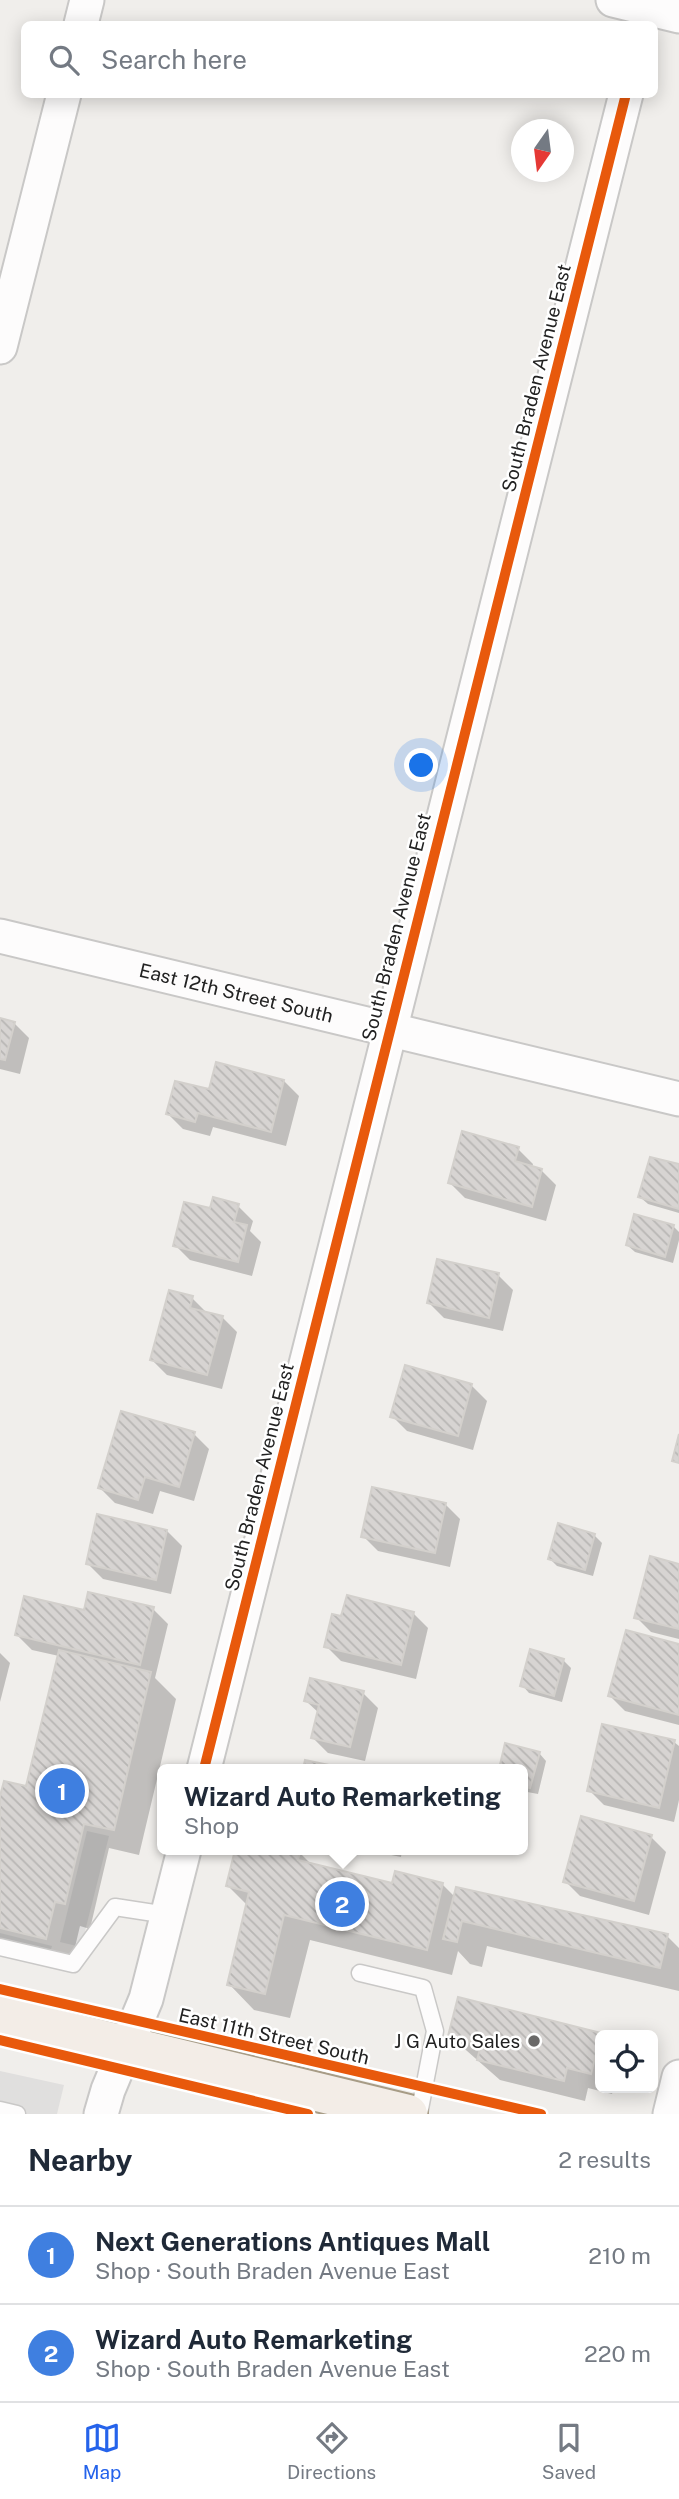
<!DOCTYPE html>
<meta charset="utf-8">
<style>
:root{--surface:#fff;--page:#f2f2f3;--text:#1f2937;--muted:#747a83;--line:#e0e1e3;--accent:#2563eb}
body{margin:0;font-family:"Public Sans",sans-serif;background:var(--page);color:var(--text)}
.controls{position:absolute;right:21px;bottom:21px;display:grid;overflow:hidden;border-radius:10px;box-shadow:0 4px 18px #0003}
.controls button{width:63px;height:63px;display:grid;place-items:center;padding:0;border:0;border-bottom:2px solid var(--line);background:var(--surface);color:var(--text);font:35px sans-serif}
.compass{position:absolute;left:511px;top:119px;width:63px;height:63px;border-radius:50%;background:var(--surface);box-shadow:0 4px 18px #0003;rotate:194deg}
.you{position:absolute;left:422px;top:766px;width:24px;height:24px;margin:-18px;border:5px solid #fff;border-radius:50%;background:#1a73e8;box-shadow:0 0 0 10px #1a73e833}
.badge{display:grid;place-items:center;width:46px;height:46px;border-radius:50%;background:var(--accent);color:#fff;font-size:23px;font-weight:700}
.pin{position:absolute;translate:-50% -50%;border:4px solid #fff;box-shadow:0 2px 7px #0006}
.popup{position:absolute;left:157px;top:1764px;width:371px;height:91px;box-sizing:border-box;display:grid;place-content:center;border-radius:10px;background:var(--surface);filter:drop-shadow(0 2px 5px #0005);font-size:23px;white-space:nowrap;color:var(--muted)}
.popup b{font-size:26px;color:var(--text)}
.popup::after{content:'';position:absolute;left:50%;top:100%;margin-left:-14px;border:14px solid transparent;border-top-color:var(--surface)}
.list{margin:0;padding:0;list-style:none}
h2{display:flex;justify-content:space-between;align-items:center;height:91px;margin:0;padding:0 28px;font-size:30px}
h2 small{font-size:23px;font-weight:400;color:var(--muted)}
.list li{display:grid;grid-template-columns:46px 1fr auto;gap:21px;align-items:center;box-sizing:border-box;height:98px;padding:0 28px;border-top:2px solid var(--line)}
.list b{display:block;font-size:26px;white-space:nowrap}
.list p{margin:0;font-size:23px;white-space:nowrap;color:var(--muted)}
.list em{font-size:23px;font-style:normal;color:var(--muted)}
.icon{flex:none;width:38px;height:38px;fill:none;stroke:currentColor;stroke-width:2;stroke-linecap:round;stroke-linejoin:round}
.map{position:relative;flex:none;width:679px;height:2114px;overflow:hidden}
.search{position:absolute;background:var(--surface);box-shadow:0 4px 18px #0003;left:21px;right:21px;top:21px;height:77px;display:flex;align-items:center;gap:18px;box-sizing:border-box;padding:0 24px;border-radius:10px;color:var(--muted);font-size:26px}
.sheet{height:287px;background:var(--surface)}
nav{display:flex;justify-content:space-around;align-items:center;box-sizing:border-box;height:98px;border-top:2px solid var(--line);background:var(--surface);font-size:19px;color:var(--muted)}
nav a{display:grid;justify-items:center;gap:4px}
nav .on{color:var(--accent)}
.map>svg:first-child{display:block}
.parking{fill:#e0dfde}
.shadow{fill:#0003}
.building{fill:url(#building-back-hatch);stroke:#d3d0cc;stroke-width:2}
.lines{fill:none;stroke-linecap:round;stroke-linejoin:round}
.lane-casing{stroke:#c9c8c7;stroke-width:19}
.street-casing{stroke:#c9c8c7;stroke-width:37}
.primary-casing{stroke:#a79c86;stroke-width:42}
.lane{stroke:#fdfcfc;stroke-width:16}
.street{stroke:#fdfcfc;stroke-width:33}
.primary{stroke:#f3ede7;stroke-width:38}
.cycleway-casing{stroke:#fff;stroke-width:15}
.cycleway{stroke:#e8590c;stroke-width:10}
.poi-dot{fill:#6a6968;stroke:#fff;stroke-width:2.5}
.labels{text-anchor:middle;stroke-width:5;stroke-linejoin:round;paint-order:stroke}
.street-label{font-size:19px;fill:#222;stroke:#fff}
.poi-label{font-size:19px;fill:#222;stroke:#fff;text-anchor:end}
</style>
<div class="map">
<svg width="679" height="2114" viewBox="0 0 679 2114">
<defs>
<pattern id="building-back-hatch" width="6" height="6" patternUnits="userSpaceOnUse" patternTransform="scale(1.75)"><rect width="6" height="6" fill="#d7d4d2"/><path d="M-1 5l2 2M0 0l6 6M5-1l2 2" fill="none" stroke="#b8b6b4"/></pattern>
</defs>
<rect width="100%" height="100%" fill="#f0eeeb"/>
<g class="parking">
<path d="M87,1831L109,1836L81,1947L60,1942Z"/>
<path d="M0,1933L52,1946L48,1959L0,1947Z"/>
<path d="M0,2071L64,2085L57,2114H0Z"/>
</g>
<g class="shadow">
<path d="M0,1019L14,1023L29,1038L20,1074L0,1069Z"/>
<path d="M284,1081L299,1096L286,1146L213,1127L210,1136L183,1129L168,1114L210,1091Z"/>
<path d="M518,1149L533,1164L532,1168L541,1170L556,1185L546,1221L465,1198L450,1183Z"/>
<path d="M679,1166V1213L648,1204L640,1197Z"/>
<path d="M238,1206L253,1221L250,1231L261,1242L252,1276L190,1260L175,1245L211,1210Z"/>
<path d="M673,1226L679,1232V1240L673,1263L635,1252L627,1245Z"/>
<path d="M498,1275L513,1290L503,1331L444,1318L429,1303Z"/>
<path d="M192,1298L208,1314L222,1317L237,1332L222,1389L167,1375L152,1360Z"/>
<path d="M472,1386L487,1401L473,1450L407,1431L392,1416Z"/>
<path d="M194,1434L209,1449L194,1501L160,1491L153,1514L115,1503L100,1488Z"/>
<path d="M445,1504L460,1519L450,1567L378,1551L363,1536Z"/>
<path d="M167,1531L182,1546L171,1594L103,1579L88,1564Z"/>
<path d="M594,1535L602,1543L593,1576L557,1566L550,1559Z"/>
<path d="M679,1566V1639L651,1632L636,1617Z"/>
<path d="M153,1609L168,1624L155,1678L176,1699L139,1855L109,1848L90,1929L80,1926L71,1964L0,1947V1803L27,1789L59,1656L32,1650L17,1635L85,1612Z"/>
<path d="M413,1613L428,1628L416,1679L341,1661L326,1646L343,1618Z"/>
<path d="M679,1645V1725L625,1711L610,1696Z"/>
<path d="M531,1652L564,1661L571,1668L562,1702L529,1693L522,1685Z"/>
<path d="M0,1653L10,1663L0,1702Z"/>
<path d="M363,1693L378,1708L365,1761L328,1753L313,1738L319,1713L306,1701Z"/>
<path d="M674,1742L679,1746V1800L674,1822L604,1805L589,1790Z"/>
<path d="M507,1745L539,1753L546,1761L538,1794L522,1791V1769H501Z"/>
<path d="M651,1837L666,1852L649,1915L580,1896L565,1881Z"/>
<path d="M237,1850H289L299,1852L312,1865L393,1885L442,1884L455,1897L667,1936L679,1948V1991L487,1946L482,1967L470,1964L458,1951L452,1975L310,1940L290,2018L254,2010L229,1984L248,1906L228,1886Z"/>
<path d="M367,1850H402L401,1857Z"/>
<path d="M601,2035L600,2088H614L612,2094L588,2088L585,2101L500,2080L450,2036Z"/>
</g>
<g class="building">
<path d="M0,1018L15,1022L5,1060L0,1059Z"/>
<path d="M216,1062L284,1080L271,1132L198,1113L195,1122L166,1114L175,1081L209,1089Z"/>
<path d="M462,1131L519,1147L515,1161L542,1169L532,1207L448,1183Z"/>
<path d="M650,1157L679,1164V1209L638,1197Z"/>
<path d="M213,1197L239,1204L234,1222L247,1225L238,1262L173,1246L184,1202L210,1208Z"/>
<path d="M634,1214L674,1225L665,1257L626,1245Z"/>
<path d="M437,1259L499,1273L489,1318L427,1303Z"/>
<path d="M169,1290L193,1296L190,1308L223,1316L207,1375L150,1360Z"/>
<path d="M405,1365L472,1384L458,1436L390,1417Z"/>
<path d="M121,1411L195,1432L179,1487L145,1477L138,1500L98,1488Z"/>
<path d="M679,1434V1463L672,1461Z"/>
<path d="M372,1487L446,1503L435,1553L361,1537Z"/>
<path d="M97,1514L167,1530L156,1580L86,1564Z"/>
<path d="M558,1523L595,1534L585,1570L548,1559Z"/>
<path d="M650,1556L679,1564V1629L634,1618Z"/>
<path d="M88,1592L154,1607L140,1665L15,1635L24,1596L84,1610Z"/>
<path d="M347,1595L414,1612L401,1665L324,1647L332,1614L341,1616Z"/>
<path d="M626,1630L679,1644V1715L608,1696Z"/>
<path d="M530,1649L564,1659L554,1696L520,1686Z"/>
<path d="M59,1650L151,1672L114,1830L84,1824L65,1904L55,1902L46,1939L0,1928V1796L4,1781L26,1786Z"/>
<path d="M310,1678L364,1691L350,1747L311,1738L319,1705L304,1701Z"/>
<path d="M602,1724L675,1740L659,1808L587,1791Z"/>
<path d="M505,1743L540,1752L530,1788L522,1786V1769H499Z"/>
<path d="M305,1760L348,1769H303Z"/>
<path d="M581,1816L652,1835L634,1901L563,1882Z"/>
<path d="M235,1850H297L300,1851L298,1860L392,1883L395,1871L443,1883L427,1950L284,1915L265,1994L227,1985L249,1892L226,1886Z"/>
<path d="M456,1887L668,1934L660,1968L462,1921L457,1942L443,1939Z"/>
<path d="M458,1997L601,2033L591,2074L567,2068L564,2081L477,2060L481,2045L448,2036Z"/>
</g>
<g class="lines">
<g class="lane-casing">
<g id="lane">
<path d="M0,1947L73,1964L115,1907L167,1915"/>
<path d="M360,1973L423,1988L435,2031L419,2114"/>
<path d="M0,2110L17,2114"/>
</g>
</g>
<g class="street-casing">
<g id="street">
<path d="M613,0L679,16"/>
<path d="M81,24L87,0"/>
<path d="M0,347L64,94"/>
<path id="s1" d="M0,936L679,1099"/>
<path d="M204,1769L626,94"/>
<path d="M101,2114L108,2090L146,1999L184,1850"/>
<path d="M670,2114L679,2077"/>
</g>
</g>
<g class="primary-casing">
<path id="primary" d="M0,2015L408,2114"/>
</g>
<use href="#lane" class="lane"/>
<use href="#street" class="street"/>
<use href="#primary" class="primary"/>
<g class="cycleway-casing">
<g id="cycleway">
<path d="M204,1769L626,94"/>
<path d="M0,1989L541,2114"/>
<path d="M0,2040L308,2114"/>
</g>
</g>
<use href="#cycleway" class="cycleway"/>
</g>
<circle class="poi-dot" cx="534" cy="2041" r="7"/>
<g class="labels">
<g class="street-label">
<text transform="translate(536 378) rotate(-76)" y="7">South Braden Avenue East</text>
<text transform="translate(396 927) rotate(-76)" y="7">South Braden Avenue East</text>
<text dy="7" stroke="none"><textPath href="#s1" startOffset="243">East 12th Street South</textPath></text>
<text transform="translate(259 1477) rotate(-76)" y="7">South Braden Avenue East</text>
<text transform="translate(274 2036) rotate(13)" y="7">East 11th Street South</text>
</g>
<g class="poi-label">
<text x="520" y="2048">J G Auto Sales</text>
</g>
</g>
</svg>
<div class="controls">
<button><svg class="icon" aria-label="locate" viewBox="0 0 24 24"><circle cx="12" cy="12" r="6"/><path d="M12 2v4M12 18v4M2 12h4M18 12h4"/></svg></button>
</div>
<svg class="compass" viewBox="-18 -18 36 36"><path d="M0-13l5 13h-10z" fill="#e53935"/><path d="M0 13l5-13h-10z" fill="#747a83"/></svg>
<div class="you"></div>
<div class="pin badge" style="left:62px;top:1791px;background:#3f7fe0">1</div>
<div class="pin badge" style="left:342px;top:1904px;background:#3f7fe0">2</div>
<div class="popup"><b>Wizard Auto Remarketing</b>Shop</div>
<div class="search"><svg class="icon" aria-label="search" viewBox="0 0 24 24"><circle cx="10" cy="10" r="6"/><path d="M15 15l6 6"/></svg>Search here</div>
</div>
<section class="sheet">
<h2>Nearby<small>2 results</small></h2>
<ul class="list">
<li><span class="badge" style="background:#3f7fe0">1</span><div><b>Next Generations Antiques Mall</b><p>Shop · South Braden Avenue East</p></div><em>210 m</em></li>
<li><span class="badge" style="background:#3f7fe0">2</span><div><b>Wizard Auto Remarketing</b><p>Shop · South Braden Avenue East</p></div><em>220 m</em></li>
</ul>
</section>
<nav>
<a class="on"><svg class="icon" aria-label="map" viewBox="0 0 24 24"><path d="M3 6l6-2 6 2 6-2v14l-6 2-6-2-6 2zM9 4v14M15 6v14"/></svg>Map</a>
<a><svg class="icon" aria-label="directions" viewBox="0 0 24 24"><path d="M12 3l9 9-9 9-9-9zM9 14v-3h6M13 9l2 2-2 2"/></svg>Directions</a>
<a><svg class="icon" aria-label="saved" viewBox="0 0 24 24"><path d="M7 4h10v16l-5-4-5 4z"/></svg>Saved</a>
</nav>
